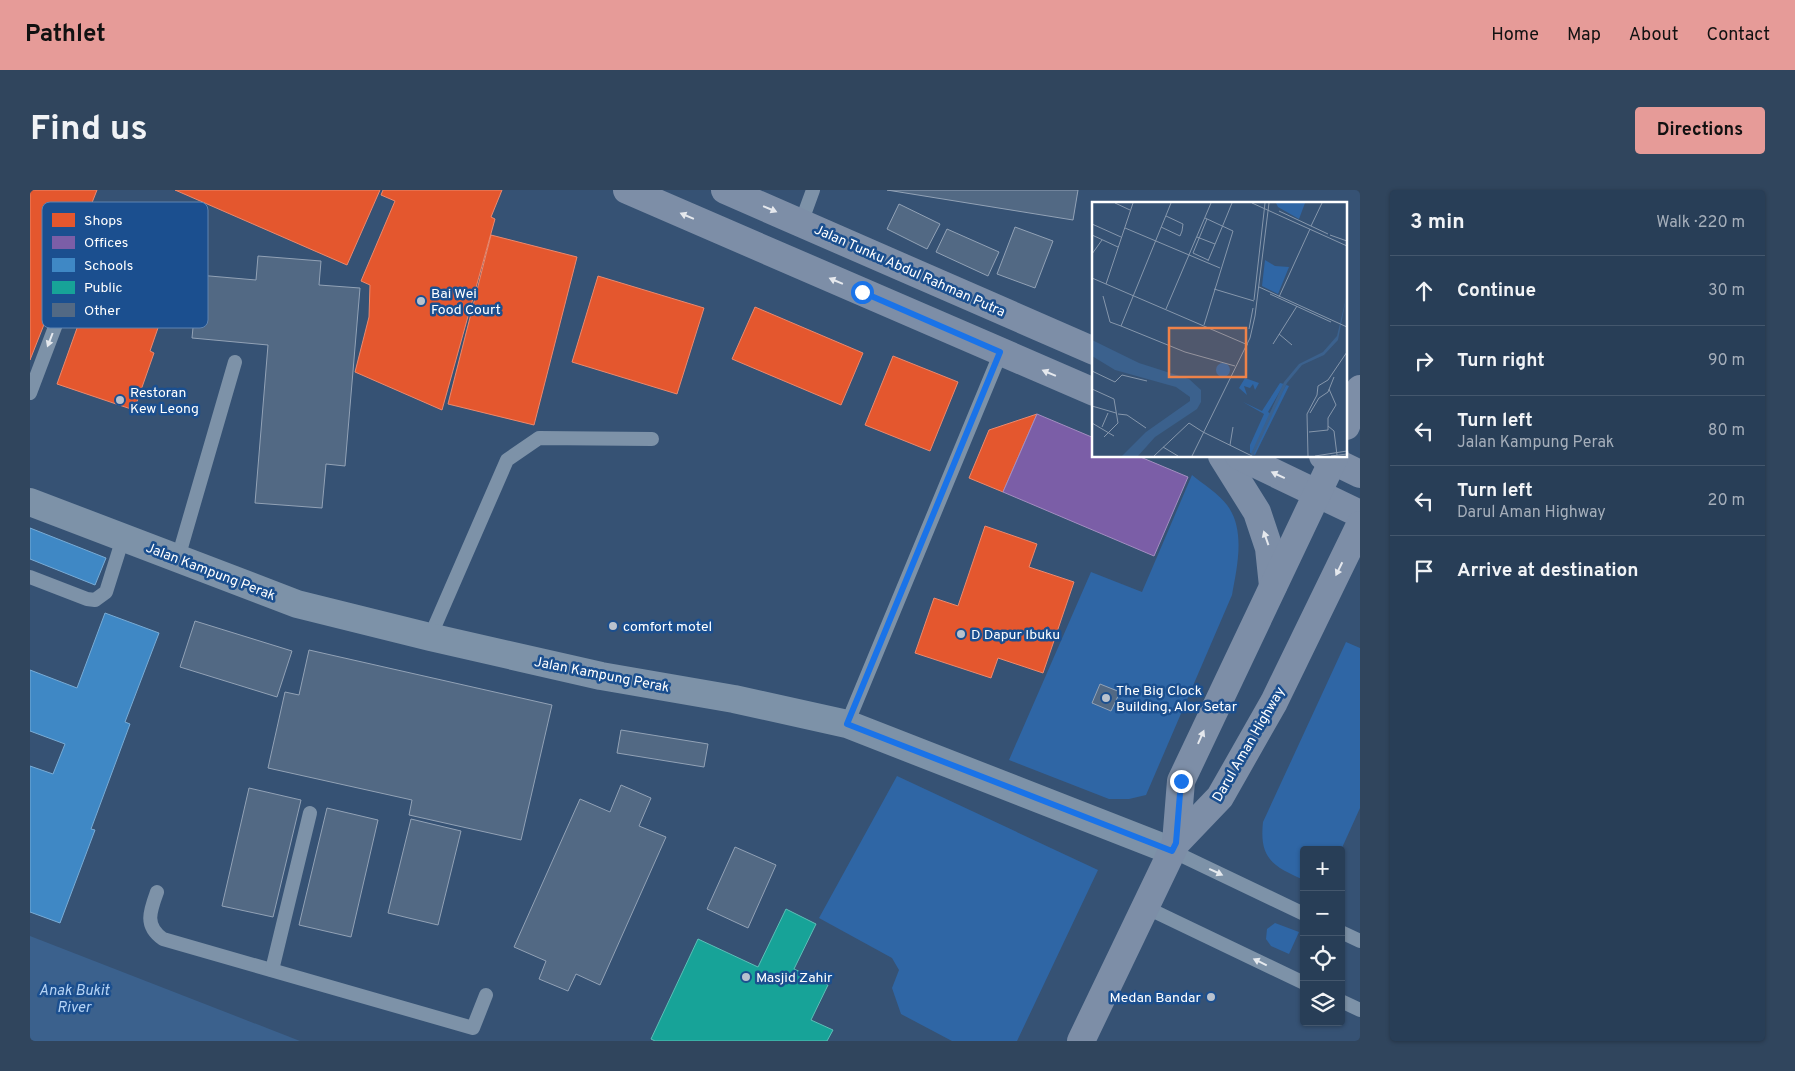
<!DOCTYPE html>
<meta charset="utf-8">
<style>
:root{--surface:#283e57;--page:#30455d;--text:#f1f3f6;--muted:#a5aeba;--line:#44576d;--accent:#e69b98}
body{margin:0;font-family:Overpass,sans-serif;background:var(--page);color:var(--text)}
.controls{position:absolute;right:15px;bottom:15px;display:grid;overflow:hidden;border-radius:5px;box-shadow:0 1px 4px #0004}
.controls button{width:45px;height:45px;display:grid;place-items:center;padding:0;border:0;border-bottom:1px solid var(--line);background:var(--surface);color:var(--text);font:25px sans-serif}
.stop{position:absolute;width:15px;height:15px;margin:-11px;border:4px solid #1a73e8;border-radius:50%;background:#fff}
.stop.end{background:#1a73e8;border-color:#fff;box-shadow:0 1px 5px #0008}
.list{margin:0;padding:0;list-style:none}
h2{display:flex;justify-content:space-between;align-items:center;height:65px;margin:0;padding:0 20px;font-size:21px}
h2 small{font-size:16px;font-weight:400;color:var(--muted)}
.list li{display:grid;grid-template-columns:32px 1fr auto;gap:15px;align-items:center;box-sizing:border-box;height:70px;padding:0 20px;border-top:1px solid var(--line)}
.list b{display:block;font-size:19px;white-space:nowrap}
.list p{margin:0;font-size:16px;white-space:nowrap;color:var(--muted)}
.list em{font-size:16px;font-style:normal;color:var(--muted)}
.icon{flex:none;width:28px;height:28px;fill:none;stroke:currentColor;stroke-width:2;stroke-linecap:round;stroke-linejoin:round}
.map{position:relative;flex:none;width:1330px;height:851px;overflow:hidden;border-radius:5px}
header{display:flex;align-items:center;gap:30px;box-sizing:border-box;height:70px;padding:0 25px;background:var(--accent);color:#111}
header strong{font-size:24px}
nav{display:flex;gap:28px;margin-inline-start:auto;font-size:18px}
.intro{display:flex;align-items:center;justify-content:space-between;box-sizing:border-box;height:120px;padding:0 30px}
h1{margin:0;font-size:35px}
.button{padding:12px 22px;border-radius:5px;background:var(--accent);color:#111;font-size:18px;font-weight:700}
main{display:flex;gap:30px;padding:0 30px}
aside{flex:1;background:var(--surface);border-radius:5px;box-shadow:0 1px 4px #0004}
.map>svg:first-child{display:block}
.green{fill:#2f66a5}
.water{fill:#3b618d}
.shops{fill:#e4572e;stroke:#ec896d}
.offices{fill:#7b5ea7;stroke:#a38ec1}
.schools{fill:#3f88c5;stroke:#79acd6}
.public{fill:#17a398;stroke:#5dbfb7}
.building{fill:#526984;stroke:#92a2b6}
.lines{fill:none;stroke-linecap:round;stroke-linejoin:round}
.lane{stroke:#7d92a8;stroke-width:14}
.street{stroke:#7d92a8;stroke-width:28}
.primary{stroke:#7d8ea7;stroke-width:28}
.oneway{fill:#e5e8ed}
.oneway2{fill:#e5e9ee}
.route{stroke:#1a73e8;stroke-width:6}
.poi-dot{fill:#b9c2ce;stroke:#1b4f8f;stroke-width:2}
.labels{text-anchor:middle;stroke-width:5;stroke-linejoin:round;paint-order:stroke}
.street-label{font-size:14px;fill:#fff;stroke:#1b4f8f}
.poi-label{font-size:14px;fill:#fff;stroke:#1b4f8f;text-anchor:start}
.water-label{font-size:15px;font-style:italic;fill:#b5d3f5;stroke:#1b4f8f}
.inset-road{fill:none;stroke:#8697ac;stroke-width:1}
.view{fill:#ee8249;fill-opacity:0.15;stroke:#ee8249;stroke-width:2.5}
.inset-edge{fill:none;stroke:#fff;stroke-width:2.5}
.key{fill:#1b4f8f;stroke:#5f84b1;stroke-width:1}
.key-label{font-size:14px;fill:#fff}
</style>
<header>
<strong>Pathlet</strong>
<nav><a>Home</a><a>Map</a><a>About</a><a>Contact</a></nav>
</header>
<div class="intro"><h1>Find us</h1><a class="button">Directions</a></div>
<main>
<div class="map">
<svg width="1330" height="851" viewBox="0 0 1330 851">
<rect width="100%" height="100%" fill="#365274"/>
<g class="green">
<path d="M1162,285C1173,294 1189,304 1197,315C1216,340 1207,377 1202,405L1116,605L1099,609H1079L979,570L1061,382L1112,402Z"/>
<path d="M1316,452L1330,458V618L1311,660H1274V690C1243,676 1229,669 1233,632Z"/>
<path d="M867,586L1068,680L987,851H922L871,824L862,798L869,780L862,768L789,728Z"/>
<path d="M1245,733L1269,742L1259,764L1241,756L1236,749L1237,739Z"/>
</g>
<path class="water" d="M0,746L270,851H0Z"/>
<g class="shops">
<path d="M0,0H67L0,170Z"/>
<path d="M145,0H350L317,75Z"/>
<path d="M353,0H472L461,27L465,29L412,220L325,182L339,127L340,95L331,91L365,11L351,5Z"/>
<path d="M85,32L156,57L120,161L124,163L104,220L27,194Z"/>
<path d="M461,45L547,67L504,235L418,214Z"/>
<path d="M568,86L674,118L647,204L542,172Z"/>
<path d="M725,117L833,163L811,215L702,169Z"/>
<path d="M863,166L928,192L900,261L835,235Z"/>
<path d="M1007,224L973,302L939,288L959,240Z"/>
<path d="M955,336L1007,354L999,377L1044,392L1013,483L968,468L961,488L885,463L904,408L928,416Z"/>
</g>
<path class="offices" d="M1007,224L1064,248V266H1108L1158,287L1124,366L973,302Z"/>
<g class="schools">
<path d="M0,338L76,368L65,395L0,369Z"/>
<path d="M75,423L129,443L95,532L100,534L61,639L65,640L30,733L0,722V576L23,584L35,554L0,541V480L47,498Z"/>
</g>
<path class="public" d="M756,719L786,734L764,779L798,795L781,830L803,840L797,851H625L621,849L668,749L728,777Z"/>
<g class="building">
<path d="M857,0H1048L1043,30Z"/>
<path d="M869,14L910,34L897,59L857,39Z"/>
<path d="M985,37L1023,51L1005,98L967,84Z"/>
<path d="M917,39L969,62L958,86L906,62Z"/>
<path d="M228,66L291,71L289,95L330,98L315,276L296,274L292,318L225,313L238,155L162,148L168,85L226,90Z"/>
<path d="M165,431L262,461L247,507L150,477Z"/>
<path d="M279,460L522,515L491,650L379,625L382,610L238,578L255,502L269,505Z"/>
<path d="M1070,494L1090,502L1081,521L1062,513Z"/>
<path d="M591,540L678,554L674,577L587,563Z"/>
<path d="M591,595L621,608L609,636L636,647L570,795L546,784L538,801L509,789L516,771L484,757L550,609L580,622Z"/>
<path d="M219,598L271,610L243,727L192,716Z"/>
<path d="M297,618L348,630L321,747L269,735Z"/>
<path d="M381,629L431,641L408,735L358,723Z"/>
<path d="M705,657L746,675L718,738L677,719Z"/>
</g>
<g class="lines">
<g class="lane">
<path d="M771,33L783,0"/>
<path d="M0,203L50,71L41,67"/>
<path d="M148,368L205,172"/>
<path d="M0,387L57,409L65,410L76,402L93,348"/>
<path d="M400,447L477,270L509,248L622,249"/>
<path d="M817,534L971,162"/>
<path d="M1142,661L1274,724"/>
<path d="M127,702C120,721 114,736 133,749L443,838L456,805"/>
<path d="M1113,716L1274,793"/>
<path d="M1311,742L1330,751"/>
<path d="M242,780L280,623"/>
<path d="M1311,811L1330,820"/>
</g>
<path class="street" d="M0,312L267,414L400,447L571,486L704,509L817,534L1142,661"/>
<g class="primary">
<path d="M597,0L1064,202"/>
<path d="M695,0L1064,161"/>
<path d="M1316,236L1330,199"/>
<path d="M1192,266L1227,322L1239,358L1243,396"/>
<path d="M1209,266L1330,324"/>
<path d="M1293,266L1330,284"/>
<path d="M1146,653L1151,591L1305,266"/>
<path d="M1051,851L1146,653L1190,607L1244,512L1330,335"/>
</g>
</g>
<defs><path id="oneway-solid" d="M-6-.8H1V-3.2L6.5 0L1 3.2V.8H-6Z" transform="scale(1.25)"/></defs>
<g class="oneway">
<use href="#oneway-solid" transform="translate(740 19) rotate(23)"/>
<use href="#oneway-solid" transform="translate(657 26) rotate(-157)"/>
<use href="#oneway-solid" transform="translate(806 91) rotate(-157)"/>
<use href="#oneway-solid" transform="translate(1019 183) rotate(-157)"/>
<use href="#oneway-solid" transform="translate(1248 285) rotate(-155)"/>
<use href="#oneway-solid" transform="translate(1236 348) rotate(-109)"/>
<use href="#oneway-solid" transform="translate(1309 379) rotate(116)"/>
<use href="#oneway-solid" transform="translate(1171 547) rotate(-66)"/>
</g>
<g class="oneway2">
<use href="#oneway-solid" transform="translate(20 150) rotate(111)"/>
<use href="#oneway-solid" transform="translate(1186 682) rotate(25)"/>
<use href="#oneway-solid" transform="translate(1230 772) rotate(-154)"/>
</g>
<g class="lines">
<path class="route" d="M832,102L970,162L817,534L1142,661L1146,653L1151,591"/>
</g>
<g class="poi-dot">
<circle cx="391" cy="111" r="5"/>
<circle cx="90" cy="210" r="5"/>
<circle cx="583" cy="436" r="5"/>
<circle cx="931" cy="444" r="5"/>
<circle cx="1076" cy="508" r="5"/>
<circle cx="716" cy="787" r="5"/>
<circle cx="1181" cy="807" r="5"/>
</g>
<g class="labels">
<g class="street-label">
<text transform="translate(880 80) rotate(24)" y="5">Jalan Tunku Abdul Rahman Putra</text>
<text transform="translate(181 381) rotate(21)" y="5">Jalan Kampung Perak</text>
<text transform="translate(572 484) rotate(11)" y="5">Jalan Kampung Perak</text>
<text transform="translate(1218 554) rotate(-60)" y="5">Darul Aman Highway</text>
</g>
<g class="poi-label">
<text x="401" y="108">Bai Wei<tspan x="401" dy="16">Food Court</tspan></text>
<text x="100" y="207">Restoran<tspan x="100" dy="16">Kew Leong</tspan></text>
<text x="593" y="441">comfort motel</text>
<text x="941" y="449">D Dapur Ibuku</text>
<text x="1086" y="505">The Big Clock<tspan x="1086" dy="16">Building, Alor Setar</tspan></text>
<text x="726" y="792">Masjid Zahir</text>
<text x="1171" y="812" text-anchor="end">Medan Bandar</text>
</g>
<g class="water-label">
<text x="44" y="805">Anak Bukit<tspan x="44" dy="17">River</tspan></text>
</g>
</g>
<g transform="translate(1062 12)">
<rect width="255" height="255" fill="#365274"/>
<path d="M184,1H213L207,17L186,5ZM173,58L183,64L197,65L186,92L170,84ZM124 168a7 7 0 1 1 14 0a7 7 0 1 1-14 0ZM153,176L167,181L163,188L161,182L158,186L152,184L155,193L147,186ZM188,181L192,182L176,210L179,212L194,183L197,184L163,253L158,251V243L172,212L151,200L170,209Z" fill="#2f66a5"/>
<path d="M255,92L246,138L232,153L210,163L195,181L161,254H158L192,180L207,162L231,150L245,134ZM0,138L47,161L97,177L109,188V200L105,207L63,235L46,254H30L54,230L98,199V195L84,185L23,168L0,154Z" fill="#3b618d"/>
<path class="inset-road" d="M23,1L38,8M79,1L29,124L93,150L143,164M160,1L255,44M187,9L236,32M115,17L101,51L116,58M0,22L29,35M131,23L140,1M219,24L230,1M69,25L88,34L90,29L91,22L74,14M33,26L128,66M0,33L26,45M238,33L255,39M105,35L123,42M0,52L10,38M116,59L131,23M0,76L156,143M14,82L41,1M167,85L255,125M122,87L162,99M178,92L239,120M11,94L18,120L29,124M187,95L218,27M162,98L173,1M74,107L119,1M112,123L141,29L113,16M157,127L161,106M187,132L200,143M181,142L205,104M0,169L23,180L30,173L55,179M0,187L22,197L26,221L12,235M0,204L24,211M218,211L227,196L236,190L242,175M26,212L35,213L54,226M0,221L22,234M236,224L242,229L245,253M10,225L16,211M236,228V216L244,203L237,187M111,230L160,254M217,230L236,228M138,243L141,225M71,245L86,254M62,254L97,221L111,230M100,254L158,136L163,114L177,1M216,254L215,212L225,193L226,184L236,178L255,150M223,254L255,249M239,254L255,252"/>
<path class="view" d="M77,126H154V175H77Z"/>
<rect width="255" height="255" class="inset-edge"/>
</g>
<rect x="12" y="12" width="166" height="126" rx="8" class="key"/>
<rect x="22" y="23" width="23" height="14" fill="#e4572e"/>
<rect x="22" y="46" width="23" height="13" fill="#7b5ea7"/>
<rect x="22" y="68" width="23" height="14" fill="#3f88c5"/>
<rect x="22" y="91" width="23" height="13" fill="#17a398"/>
<rect x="22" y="113" width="23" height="14" fill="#526984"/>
<g class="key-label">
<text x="54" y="35">Shops</text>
<text x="54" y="57">Offices</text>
<text x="54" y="80">Schools</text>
<text x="54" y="102">Public</text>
<text x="54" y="125">Other</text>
</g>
</svg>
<div class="controls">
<button>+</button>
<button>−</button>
<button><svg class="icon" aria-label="locate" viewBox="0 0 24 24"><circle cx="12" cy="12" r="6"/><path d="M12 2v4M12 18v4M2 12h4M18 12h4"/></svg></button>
<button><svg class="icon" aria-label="layers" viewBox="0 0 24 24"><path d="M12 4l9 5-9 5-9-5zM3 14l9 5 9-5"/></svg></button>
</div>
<div class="stop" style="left:832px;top:102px"></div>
<div class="stop end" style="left:1151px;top:591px"></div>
</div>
<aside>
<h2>3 min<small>Walk · 220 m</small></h2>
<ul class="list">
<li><svg class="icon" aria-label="ahead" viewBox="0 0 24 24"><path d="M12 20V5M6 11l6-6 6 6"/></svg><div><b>Continue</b></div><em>30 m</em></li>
<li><svg class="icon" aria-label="right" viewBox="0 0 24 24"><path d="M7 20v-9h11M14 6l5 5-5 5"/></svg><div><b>Turn right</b></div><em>90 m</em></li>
<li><svg class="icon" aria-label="left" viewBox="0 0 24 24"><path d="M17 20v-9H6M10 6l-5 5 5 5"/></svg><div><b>Turn left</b><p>Jalan Kampung Perak</p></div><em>80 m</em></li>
<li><svg class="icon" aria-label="left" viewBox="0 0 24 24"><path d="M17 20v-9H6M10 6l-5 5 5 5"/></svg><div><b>Turn left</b><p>Darul Aman Highway</p></div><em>20 m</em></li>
<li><svg class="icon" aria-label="arrive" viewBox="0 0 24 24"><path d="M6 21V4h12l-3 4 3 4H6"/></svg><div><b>Arrive at destination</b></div></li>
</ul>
</aside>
</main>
